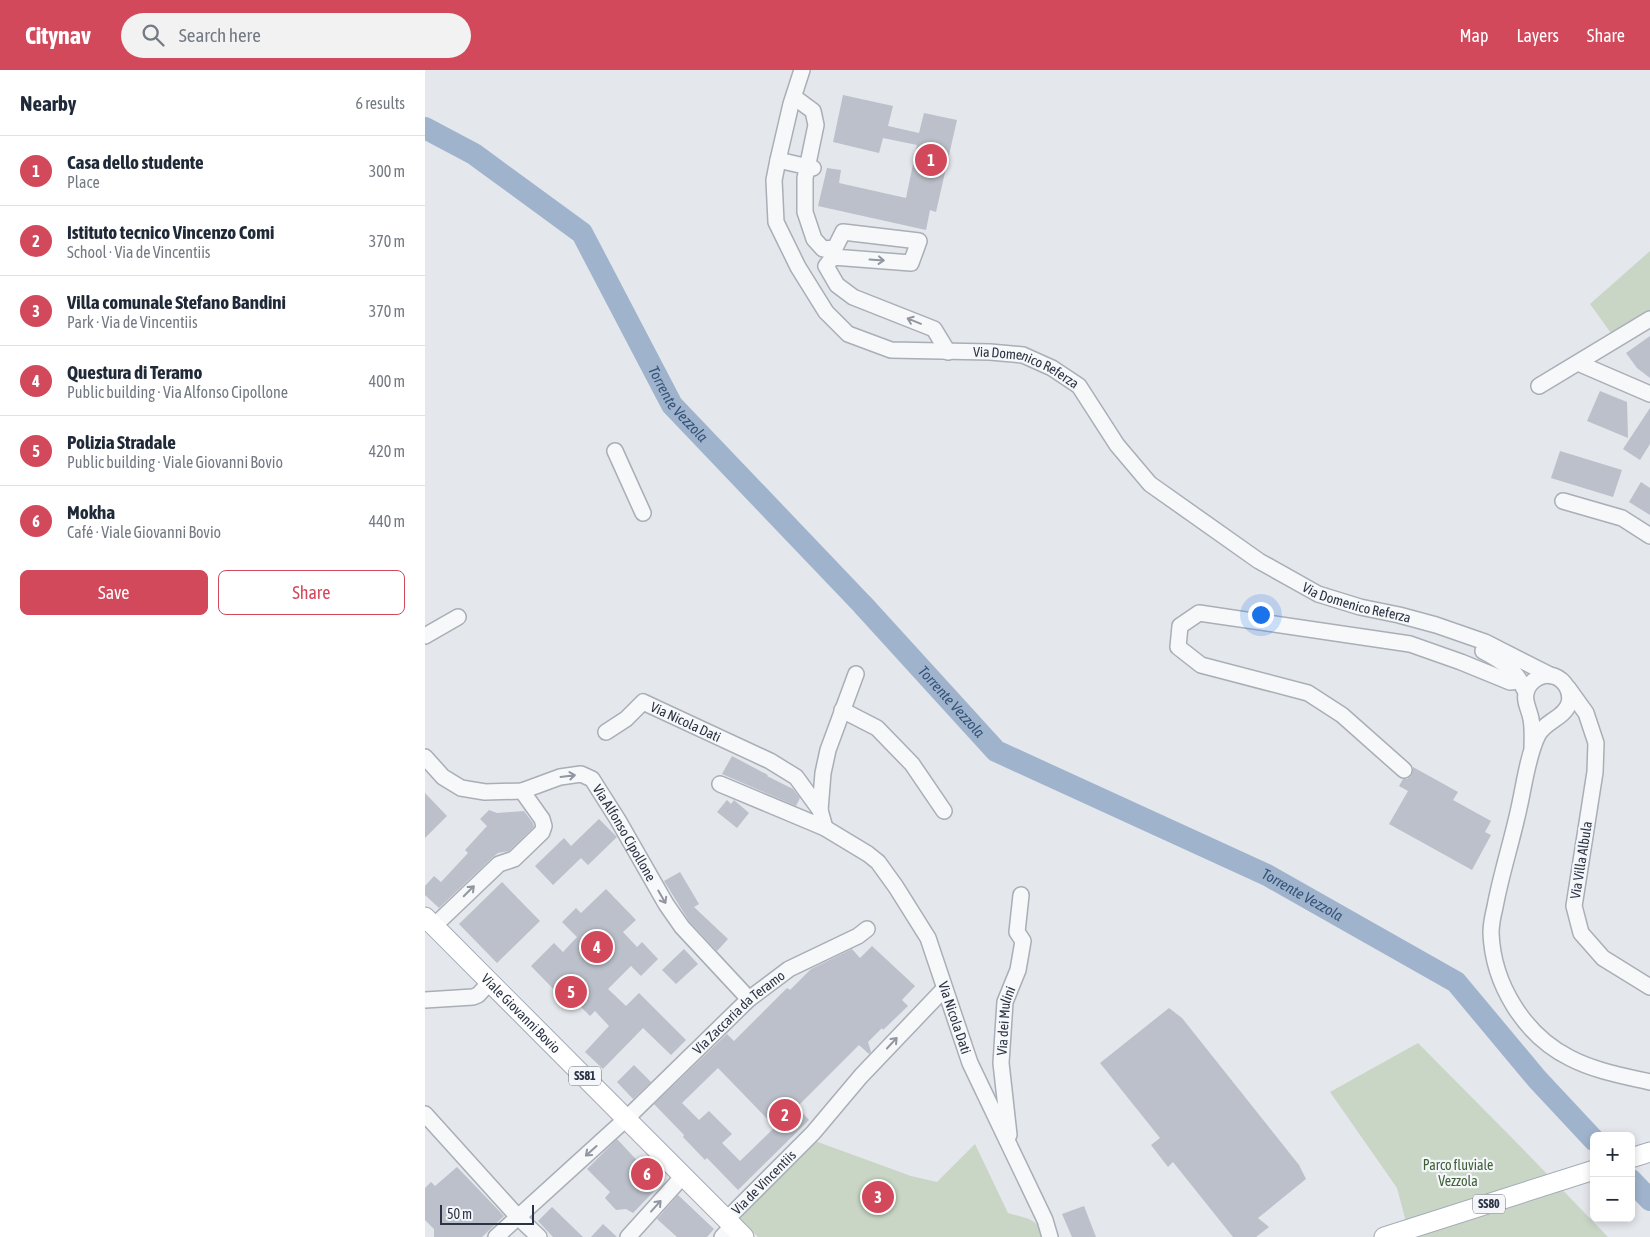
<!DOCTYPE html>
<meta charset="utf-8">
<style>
:root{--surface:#fff;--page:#f2f2f3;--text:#1f2937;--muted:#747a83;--line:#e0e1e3;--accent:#d1495b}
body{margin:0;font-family:"Asap Condensed",sans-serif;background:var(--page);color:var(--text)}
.controls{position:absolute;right:15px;bottom:15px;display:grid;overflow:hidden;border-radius:8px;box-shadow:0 2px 8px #0003}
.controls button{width:45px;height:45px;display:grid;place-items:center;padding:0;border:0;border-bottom:1px solid var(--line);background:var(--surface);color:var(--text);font:25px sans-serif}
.scale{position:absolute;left:15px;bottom:12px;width:94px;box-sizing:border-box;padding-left:5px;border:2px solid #2b3445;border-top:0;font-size:14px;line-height:18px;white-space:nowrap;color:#2b3445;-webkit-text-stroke:4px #f4f6f9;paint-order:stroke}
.you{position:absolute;left:835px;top:544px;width:18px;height:18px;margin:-12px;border:4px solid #fff;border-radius:50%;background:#1a73e8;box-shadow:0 0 0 8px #1a73e833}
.badge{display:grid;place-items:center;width:32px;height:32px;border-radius:50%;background:var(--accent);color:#fff;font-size:16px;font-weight:700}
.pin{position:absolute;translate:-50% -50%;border:2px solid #fff;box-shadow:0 1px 5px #0006}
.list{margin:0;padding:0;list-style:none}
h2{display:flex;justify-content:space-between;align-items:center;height:65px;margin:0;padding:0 20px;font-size:21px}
h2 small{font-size:16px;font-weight:400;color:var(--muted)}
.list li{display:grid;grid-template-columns:32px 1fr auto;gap:15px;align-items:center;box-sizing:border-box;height:70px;padding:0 20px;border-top:1px solid var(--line)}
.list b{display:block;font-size:19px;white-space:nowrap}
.list p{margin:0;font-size:16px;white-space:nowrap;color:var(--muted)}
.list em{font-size:16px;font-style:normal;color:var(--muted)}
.actions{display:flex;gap:10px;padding:15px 20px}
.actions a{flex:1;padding:11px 0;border:1px solid var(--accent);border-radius:8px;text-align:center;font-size:18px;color:var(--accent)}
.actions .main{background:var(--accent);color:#fff}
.icon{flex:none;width:28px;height:28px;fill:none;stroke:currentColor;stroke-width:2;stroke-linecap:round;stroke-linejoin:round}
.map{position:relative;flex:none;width:1225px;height:1167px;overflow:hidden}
header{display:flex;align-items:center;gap:30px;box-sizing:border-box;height:70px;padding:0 25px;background:var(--accent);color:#fff}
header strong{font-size:24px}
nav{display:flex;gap:28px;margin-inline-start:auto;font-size:18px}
.search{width:350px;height:45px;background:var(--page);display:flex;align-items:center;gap:12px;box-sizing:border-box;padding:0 18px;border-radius:28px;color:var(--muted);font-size:19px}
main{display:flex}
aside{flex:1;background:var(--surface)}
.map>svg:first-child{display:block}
.green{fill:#c9d6c5}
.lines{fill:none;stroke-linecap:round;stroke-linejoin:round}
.river{stroke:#9fb4cc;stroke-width:22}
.building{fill:#bbc0ca;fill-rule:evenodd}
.minor-casing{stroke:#a9aeb7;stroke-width:18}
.major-casing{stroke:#a3abb8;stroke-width:21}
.minor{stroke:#f7f8fa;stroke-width:15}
.major{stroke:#fff;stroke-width:19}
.oneway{stroke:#9196a0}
.labels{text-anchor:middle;stroke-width:4.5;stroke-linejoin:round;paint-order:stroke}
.shield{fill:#f4f6f9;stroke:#676e7b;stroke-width:1}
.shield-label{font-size:12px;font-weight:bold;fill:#2b3445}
.street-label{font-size:14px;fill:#2b3445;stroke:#f4f6f9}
.park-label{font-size:14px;fill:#3f6138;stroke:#f4f6f9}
.water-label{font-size:15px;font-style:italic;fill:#34527a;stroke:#f4f6f9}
</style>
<header>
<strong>Citynav</strong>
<div class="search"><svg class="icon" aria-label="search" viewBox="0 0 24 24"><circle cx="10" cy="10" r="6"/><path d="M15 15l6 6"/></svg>Search here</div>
<nav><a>Map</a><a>Layers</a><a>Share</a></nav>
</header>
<main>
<aside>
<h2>Nearby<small>6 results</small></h2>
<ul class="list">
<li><span class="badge">1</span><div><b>Casa dello studente</b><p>Place</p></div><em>300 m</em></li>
<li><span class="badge">2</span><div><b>Istituto tecnico Vincenzo Comi</b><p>School · Via de Vincentiis</p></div><em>370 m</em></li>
<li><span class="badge">3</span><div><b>Villa comunale Stefano Bandini</b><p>Park · Via de Vincentiis</p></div><em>370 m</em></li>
<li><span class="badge">4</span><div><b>Questura di Teramo</b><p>Public building · Via Alfonso Cipollone</p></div><em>400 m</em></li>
<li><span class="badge">5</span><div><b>Polizia Stradale</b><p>Public building · Viale Giovanni Bovio</p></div><em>420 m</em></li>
<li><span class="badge">6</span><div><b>Mokha</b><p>Café · Viale Giovanni Bovio</p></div><em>440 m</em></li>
</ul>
<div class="actions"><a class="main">Save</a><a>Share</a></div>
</aside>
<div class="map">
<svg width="1225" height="1167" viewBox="0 0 1225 1167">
<rect width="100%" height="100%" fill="#e4e7ec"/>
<g class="green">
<path d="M1225,181V249L1191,270L1165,234Z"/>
<path d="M993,973L1094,1075L1183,1167H985L972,1118L905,1022Z"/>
<path d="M390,1071L486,1106L512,1112L550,1074L583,1143C600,1148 614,1148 620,1167H333L311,1145Z"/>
</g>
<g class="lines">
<g class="river">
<path id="s1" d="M0,58L49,84L157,163L247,335L437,534L571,681L842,805L1031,912L1112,1009L1169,1070"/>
<path d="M1206,1110L1225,1130"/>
</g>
</g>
<g class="building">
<path d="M418,25L468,36L463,56L494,63L499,43L532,50L511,142L505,140L501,160L393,136L402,98L416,100L414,113L481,128L492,75L458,68L454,83L408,72Z"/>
<path d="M1225,266V308L1212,298L1201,283Z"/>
<path d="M1175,321L1202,332L1203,368L1162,351Z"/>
<path d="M1225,338V374L1215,390L1198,379Z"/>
<path d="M1135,381L1197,400L1188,427L1126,408Z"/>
<path d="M1216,412L1225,418V445L1204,432Z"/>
<path d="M307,686L343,705L342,706L368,719L375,728L371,736L297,704Z"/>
<path d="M988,697L1033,722L1028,730L1066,751L1060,762L1066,765L1047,800L964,754L983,721L974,716L978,709H982L986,706Z"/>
<path d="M0,723L22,746L0,768Z"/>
<path d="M302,730L306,734L309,730L324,743L312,758L292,742Z"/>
<path d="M64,740L72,743L99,741L108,753L109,757L84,781L73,783L68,787L14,838L0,825V816L9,806L16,812L43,783L40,780L62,756L55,749Z"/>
<path d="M174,749L192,767L163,795L156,788L128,815L110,796L139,768L146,776Z"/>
<path d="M255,802L274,834L269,837L303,869L292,881L264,851L239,811Z"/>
<path d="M77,812L115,851L72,893L34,854Z"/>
<path d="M181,819L211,850L198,862L212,877L217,872L233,889L216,906L206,896L183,919L201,936L214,923L261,970L246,985L218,958L178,999L160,982L184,956L170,941L165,946L148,929L143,934L106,896L129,873L138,882L152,867L137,852L151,838L156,843Z"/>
<path d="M447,876L490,916L477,930L483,936L458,960L457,958L443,972L446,982L444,984L434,975L372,1037L384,1050L313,1120L282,1088L280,1090L258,1067L259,1065L229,1034L302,964L309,971L362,918L365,920L386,899L427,879L435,888ZM293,998L350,1057L315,1091L297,1073L307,1064L284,1041L274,1050L257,1033Z"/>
<path d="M259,879L273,894L251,914L237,900Z"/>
<path d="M744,938L757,948L874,1095L881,1109L833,1148L844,1157L831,1167H808L748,1092L743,1097L726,1075L735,1068L675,993Z"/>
<path d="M209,995L226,1012L208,1029L192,1012Z"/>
<path d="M192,1069L235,1115L208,1143L201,1139L191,1140L180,1128L185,1122L162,1099Z"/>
<path d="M32,1097L79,1146L57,1167H9V1159L0,1150V1118L6,1112L10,1116Z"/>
<path d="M253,1125L289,1159L282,1167H252L232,1149Z"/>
<path d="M659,1136L671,1167H647L637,1144Z"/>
<path d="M127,1137L158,1167H128L113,1151Z"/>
<path d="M178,1154L192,1167H166Z"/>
</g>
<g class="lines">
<g class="minor-casing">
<g id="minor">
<path id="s2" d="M377,0L366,34L353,90L349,110L351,152L373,197L401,242L423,264L466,280L565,282L598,285L627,298L654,316L692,375L725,414L834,491L893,524L935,537L974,545L1011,555L1060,572L1127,606"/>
<path d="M369,27L388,41L391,55L380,108V142L389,169L398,179L410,178L418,162L494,171L486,193L408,187L401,196L412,215L428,227L509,259L523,282"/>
<path d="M353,90L388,98"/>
<path d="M1153,293L1225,324"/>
<path d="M1114,316L1225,249"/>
<path d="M190,381L218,443"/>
<path d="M1138,431L1197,448L1225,466"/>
<path d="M0,566L33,547"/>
<path d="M1058,581C1075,590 1092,600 1099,619"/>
<path d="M1143,618L1161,643L1171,673L1170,702L1149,836L1156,863L1178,888L1225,917"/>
<path d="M417,640L452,658L487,694L519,741"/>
<path id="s3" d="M181,662L201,649L218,632L345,691L371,707L395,740L400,758"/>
<path d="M1107,679C1107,670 1108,659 1106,649C1105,643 1102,637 1101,631C1098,615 1114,602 1129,606C1140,610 1147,622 1144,633C1140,648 1120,651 1113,665C1103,684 1099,716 1094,738C1087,771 1076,804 1070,837C1068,845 1066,855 1066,863C1068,914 1099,965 1145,988C1170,1001 1199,1006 1225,1012"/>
<path id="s4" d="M0,687L18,707L36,718L60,722L97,721L135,707L156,704L167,709L193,750L241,834L257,857L324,929"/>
<path d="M979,700L917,645L883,623L776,595L753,577L755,556L774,543L985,574L1036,592L1085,612L1095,611"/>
<path id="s5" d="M295,714L400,758L443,784L453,792L471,817L503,868L545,993L620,1150L625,1167"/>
<path d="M395,740L398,703L403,680L431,604"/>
<path d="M9,856L74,794L89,789L117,762L119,756L117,749L97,721"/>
<path d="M0,930L48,927L53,925L65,912"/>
<path d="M0,1044L93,1147L114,1167"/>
<path id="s6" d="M584,1065L576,993L580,932L593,900L598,871L592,862L596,825"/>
<path id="s7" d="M302,1149L388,1063L436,1006L519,919"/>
<path id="s8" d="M71,1167L202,1048L324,929L364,899L433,866L442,859"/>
<path d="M203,1167L258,1106"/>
<path d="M297,1167L308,1155"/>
</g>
</g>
<g class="major-casing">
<g id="major">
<path id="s9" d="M0,847L319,1167"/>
<path d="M1206,1088L1225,1082"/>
<path d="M959,1167L1169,1100"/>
</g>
</g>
<use href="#minor" class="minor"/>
<use href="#major" class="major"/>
</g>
<defs><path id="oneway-shaft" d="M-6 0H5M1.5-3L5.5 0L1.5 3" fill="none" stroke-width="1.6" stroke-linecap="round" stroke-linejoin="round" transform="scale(1.25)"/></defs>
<g class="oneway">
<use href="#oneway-shaft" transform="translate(452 190) rotate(4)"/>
<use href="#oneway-shaft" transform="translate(489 251) rotate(-158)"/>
<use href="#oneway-shaft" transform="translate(143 706) rotate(-7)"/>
<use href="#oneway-shaft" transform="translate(44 821) rotate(-45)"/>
<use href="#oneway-shaft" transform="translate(237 827) rotate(60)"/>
<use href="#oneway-shaft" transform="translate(467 973) rotate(-47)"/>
<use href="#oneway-shaft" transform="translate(166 1081) rotate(138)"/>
<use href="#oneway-shaft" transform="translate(231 1136) rotate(-48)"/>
</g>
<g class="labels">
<g class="shield">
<rect x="144" y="996.5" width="32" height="19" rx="4"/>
<rect x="1048" y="1124.5" width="32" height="19" rx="4"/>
</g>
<g class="shield-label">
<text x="160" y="1010">SS81</text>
<text x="1064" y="1138">SS80</text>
</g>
<g class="street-label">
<text dy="5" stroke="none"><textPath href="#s2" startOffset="474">Via Domenico Referza</textPath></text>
<text dy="5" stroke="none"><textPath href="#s2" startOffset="894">Via Domenico Referza</textPath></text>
<text dy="5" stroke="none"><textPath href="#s3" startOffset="95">Via Nicola Dati</textPath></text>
<text dy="5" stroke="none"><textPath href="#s4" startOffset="246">Via Alfonso Cipollone</textPath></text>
<text transform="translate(1156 790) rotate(-81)" y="5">Via Villa Albula</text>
<text dy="5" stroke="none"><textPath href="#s9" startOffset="136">Viale Giovanni Bovio</textPath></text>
<text dy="5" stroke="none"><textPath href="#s8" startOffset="331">Via Zaccaria da Teramo</textPath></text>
<text dy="5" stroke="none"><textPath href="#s5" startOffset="352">Via Nicola Dati</textPath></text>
<text dy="5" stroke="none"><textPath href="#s6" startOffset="115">Via dei Mulini</textPath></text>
<text dy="5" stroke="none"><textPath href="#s7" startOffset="52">Via de Vincentiis</textPath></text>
</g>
<g class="park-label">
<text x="1033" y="1100">Parco fluviale<tspan x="1033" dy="16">Vezzola</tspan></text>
</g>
<g class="water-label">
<text dy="5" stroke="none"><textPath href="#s1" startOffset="386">Torrente Vezzola</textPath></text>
<text dy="5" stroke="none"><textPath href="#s1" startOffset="791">Torrente Vezzola</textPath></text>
<text dy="5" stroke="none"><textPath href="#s1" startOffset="1196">Torrente Vezzola</textPath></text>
</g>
</g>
</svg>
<div class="controls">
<button>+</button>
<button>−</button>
</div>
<div class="scale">50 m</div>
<div class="you"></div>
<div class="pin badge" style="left:506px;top:90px">1</div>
<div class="pin badge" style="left:360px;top:1045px">2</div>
<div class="pin badge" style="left:453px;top:1127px">3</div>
<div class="pin badge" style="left:172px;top:877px">4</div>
<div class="pin badge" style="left:146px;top:922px">5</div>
<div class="pin badge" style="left:222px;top:1104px">6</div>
</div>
</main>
